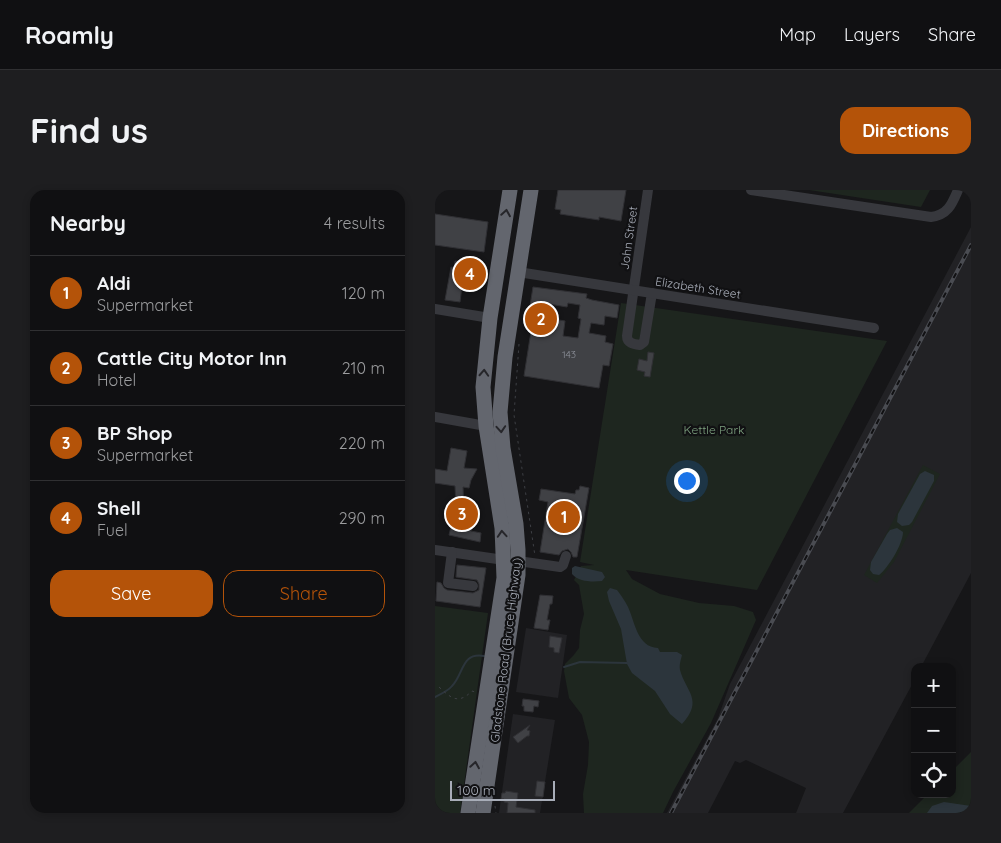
<!DOCTYPE html>
<meta charset="utf-8">
<style>
:root{--surface:#101012;--page:#1e1e20;--text:#f1f3f6;--muted:#9c9d9f;--line:#303032;--accent:#b45309}
body{margin:0;font-family:Quicksand,sans-serif;background:var(--page);color:var(--text)}
.controls{position:absolute;right:15px;bottom:15px;display:grid;overflow:hidden;border-radius:10px;box-shadow:0 2px 8px #0003}
.controls button{width:45px;height:45px;display:grid;place-items:center;padding:0;border:0;border-bottom:1px solid var(--line);background:var(--surface);color:var(--text);font:25px sans-serif}
.scale{position:absolute;left:15px;bottom:12px;width:105px;box-sizing:border-box;padding-left:5px;border:2px solid #a8adb8;border-top:0;font-size:14px;line-height:18px;white-space:nowrap;color:#a8adb8;-webkit-text-stroke:4px #111113;paint-order:stroke}
.you{position:absolute;left:251px;top:290px;width:18px;height:18px;margin:-12px;border:4px solid #fff;border-radius:50%;background:#1a73e8;box-shadow:0 0 0 8px #1a73e833}
.badge{display:grid;place-items:center;width:32px;height:32px;border-radius:50%;background:var(--accent);color:#fff;font-size:16px;font-weight:700}
.pin{position:absolute;translate:-50% -50%;border:2px solid #fff;box-shadow:0 1px 5px #0006}
.list{margin:0;padding:0;list-style:none}
h2{display:flex;justify-content:space-between;align-items:center;height:65px;margin:0;padding:0 20px;font-size:21px}
h2 small{font-size:16px;font-weight:400;color:var(--muted)}
.list li{display:grid;grid-template-columns:32px 1fr auto;gap:15px;align-items:center;box-sizing:border-box;height:75px;padding:0 20px;border-top:1px solid var(--line)}
.list b{display:block;font-size:19px;white-space:nowrap}
.list p{margin:0;font-size:16px;white-space:nowrap;color:var(--muted)}
.list em{font-size:16px;font-style:normal;color:var(--muted)}
.actions{display:flex;gap:10px;padding:15px 20px}
.actions a{flex:1;padding:11px 0;border:1px solid var(--accent);border-radius:15px;text-align:center;font-size:18px;color:var(--accent)}
.actions .main{background:var(--accent);color:#fff}
.icon{flex:none;width:28px;height:28px;fill:none;stroke:currentColor;stroke-width:2;stroke-linecap:round;stroke-linejoin:round}
.map{position:relative;flex:none;width:536px;height:623px;overflow:hidden;border-radius:15px}
header{display:flex;align-items:center;gap:30px;box-sizing:border-box;height:70px;padding:0 25px;background:var(--surface);border-bottom:1px solid var(--line)}
header strong{font-size:24px}
nav{display:flex;gap:28px;margin-inline-start:auto;font-size:18px}
.intro{display:flex;align-items:center;justify-content:space-between;box-sizing:border-box;height:120px;padding:0 30px}
h1{margin:0;font-size:35px}
.button{padding:12px 22px;border-radius:15px;background:var(--accent);color:#fff;font-size:18px;font-weight:700}
main{display:flex;gap:30px;padding:0 30px}
aside{flex:1;background:var(--surface);border-radius:15px;box-shadow:0 2px 8px #0003}
.map>svg:first-child{display:block}
.built{fill:#222225}
.green{fill:#1e261f}
.water{fill:#2c353c}
.lines{fill:none;stroke-linecap:round;stroke-linejoin:round}
.stream{stroke:#2c353c;stroke-width:2}
.building{fill:#404145;stroke:#303034;fill-rule:evenodd}
.path{stroke:#3d3f44;stroke-width:1;stroke-dasharray:2.5 4;stroke-linecap:butt}
.minor{stroke:#37383d;stroke-width:10}
.highway{stroke:#63666e;stroke-width:15}
.rail-casing{stroke:#4a4c52;stroke-width:4}
.rail{stroke:#111113;stroke-width:2;stroke-dasharray:5.5;stroke-linecap:butt}
.oneway{stroke:#26262a}
.labels{text-anchor:middle;stroke-width:4.5;stroke-linejoin:round;paint-order:stroke}
.number-label{font-size:10px;fill:#8e929b}
.street-label{font-size:12px;fill:#a8adb8;stroke:#111113}
.park-label{font-size:12px;fill:#7fa381;stroke:#111113}
</style>
<header>
<strong>Roamly</strong>
<nav><a>Map</a><a>Layers</a><a>Share</a></nav>
</header>
<div class="intro"><h1>Find us</h1><a class="button">Directions</a></div>
<main>
<aside>
<h2>Nearby<small>4 results</small></h2>
<ul class="list">
<li><span class="badge">1</span><div><b>Aldi</b><p>Supermarket</p></div><em>120 m</em></li>
<li><span class="badge">2</span><div><b>Cattle City Motor Inn</b><p>Hotel</p></div><em>210 m</em></li>
<li><span class="badge">3</span><div><b>BP Shop</b><p>Supermarket</p></div><em>220 m</em></li>
<li><span class="badge">4</span><div><b>Shell</b><p>Fuel</p></div><em>290 m</em></li>
</ul>
<div class="actions"><a class="main">Save</a><a>Share</a></div>
</aside>
<div class="map">
<svg width="536" height="623" viewBox="0 0 536 623">
<rect width="100%" height="100%" fill="#161618"/>
<g class="built">
<path d="M536,37V383L486,477H480V489L408,623H361L371,598L311,570L305,573L300,571L273,623H232L283,528L295,494Z"/>
<path d="M91,438L132,445L123,508L81,502Z"/>
<path d="M78,524L120,530L105,623H64Z"/>
</g>
<g class="green">
<path d="M374,0H495L486,17Z"/>
<path d="M186,113L452,151L322,400L191,380L197,389L225,404L264,413L299,416L318,422L321,430L276,533L238,602L228,623H149L148,604L153,575L154,552L147,525L134,508L129,481L130,474L138,466L144,458L145,440L149,424L144,395L139,390L146,376L159,375L145,372Z"/>
<path d="M488,275L505,284L459,372L442,393L429,385Z"/>
<path d="M0,416L53,423L25,623H0Z"/>
<path d="M536,562V623H474L493,604H517V581Z"/>
</g>
<g class="water">
<path d="M490,281L499,285V291L477,332L474,335L467,336L462,332L463,324L485,284Z"/>
<path d="M462,338L468,342C468,354 453,378 444,385L438,384L435,380L436,372L452,344L455,340Z"/>
<path d="M140,376L167,382L170,387L167,391C157,392 144,392 137,384V378Z"/>
<path d="M175,398L182,400C186,405 190,411 193,417C200,432 202,457 223,458L225,462H242L247,465C246,470 244,474 245,480C251,502 269,510 247,534L235,524L220,501L197,483L192,474L186,439L174,411L172,402Z"/>
<path d="M509,612L536,616V623H492L497,616Z"/>
</g>
<g class="lines">
<g class="stream">
<path d="M129,477L145,472L192,473"/>
<path d="M0,507C6,504 13,501 17,496C29,484 26,462 49,466"/>
</g>
</g>
<g class="building">
<path d="M123,0H191L186,31L164,27V30L125,24L126,20L120,19Z"/>
<path d="M0,24L53,32L49,62L0,55Z"/>
<path d="M20,71L31,72L30,77L43,79L42,90L28,88L25,112L10,110L16,77L19,78Z"/>
<path d="M98,97L152,104L151,108L157,110L184,115L182,128L170,126L169,135L156,133L154,143L171,146L170,152L178,154L174,176L168,175L164,198L89,186L97,135H92ZM108,113L132,117L133,113L145,115L143,128L146,129L143,148L128,146L130,131L106,127Z"/>
<path d="M213,162L219,163L215,187L209,186L210,182L202,180L204,169L212,171Z"/>
<path d="M16,258L32,261L29,278L42,279L36,290L34,298L28,297L29,320L41,322L36,341L46,343L45,352L14,345L18,328L13,327L16,317L21,318L20,296L0,293V279L12,281Z"/>
<path d="M145,296L154,298L142,367H138L136,362L133,359L127,361L124,365L105,362L113,312L104,310L106,299L140,304L141,300H144Z"/>
<path d="M22,375L51,378L45,417L1,411L2,392L6,393L9,398L12,400L38,403L44,400V394L42,390L21,387Z"/>
<path d="M105,405L118,406L117,414H115L112,430H115L113,440L99,438Z"/>
<path d="M115,446L127,448L124,463L119,462V458L114,457Z"/>
<path d="M88,509L104,511L103,517L99,516L98,522L89,521V516H87Z"/>
<path d="M95,535L92,540L95,541L94,546H92L83,553L78,547Z"/>
<path d="M102,591L110,592L108,607L100,606Z"/>
<path d="M71,601L83,603L81,617L100,620V623H72L73,613L69,612V609H66L67,603H70Z"/>
</g>
<g class="lines">
<g class="path">
<path d="M84,154L79,225L100,366"/>
<path d="M4,497C16,508 23,515 37,501L40,502"/>
<path d="M60,616L61,623"/>
</g>
<g class="minor">
<path d="M213,0L192,146C192,153 198,154 205,155L209,152L217,103"/>
<path d="M316,0L496,27C513,25 517,14 523,0"/>
<path d="M83,82L439,138"/>
<path d="M0,119L55,128"/>
<path d="M0,227L51,236"/>
<path d="M0,360L69,370"/>
<path d="M17,362L13,393L38,396"/>
<path d="M83,371L125,377L128,375L131,366"/>
</g>
<g class="highway">
<path d="M33,623L69,388L67,338L51,236L48,197L55,128L75,0"/>
<path d="M48,623L83,385V360L81,334L68,258L65,222L70,167L96,0"/>
</g>
<g class="rail-casing">
<path id="rail" d="M236,623L536,55"/>
</g>
<use href="#rail" class="rail"/>
</g>
<defs><path id="oneway-chevron" d="M-2-3.5L2.5 0L-2 3.5" fill="none" stroke-width="1.6" stroke-linecap="round" stroke-linejoin="round" transform="scale(1.25)"/></defs>
<g class="oneway">
<use href="#oneway-chevron" transform="translate(71 23) rotate(-81)"/>
<use href="#oneway-chevron" transform="translate(49 183) rotate(-87)"/>
<use href="#oneway-chevron" transform="translate(66 239) rotate(86)"/>
<use href="#oneway-chevron" transform="translate(67 344) rotate(-94)"/>
<use href="#oneway-chevron" transform="translate(40 575) rotate(-81)"/>
</g>
<g class="labels">
<g class="number-label">
<text x="134" y="168">143</text>
</g>
<g class="street-label">
<text transform="translate(194 48) rotate(-82)" y="4">John Street</text>
<text transform="translate(263 98) rotate(9)" y="4">Elizabeth Street</text>
<text transform="translate(71 460) rotate(-83)" y="4">Gladstone Road (Bruce Highway)</text>
</g>
<g class="park-label">
<text x="279" y="244">Kettle Park</text>
</g>
</g>
</svg>
<div class="controls">
<button>+</button>
<button>−</button>
<button><svg class="icon" aria-label="locate" viewBox="0 0 24 24"><circle cx="12" cy="12" r="6"/><path d="M12 2v4M12 18v4M2 12h4M18 12h4"/></svg></button>
</div>
<div class="scale">100 m</div>
<div class="you"></div>
<div class="pin badge" style="left:129px;top:327px">1</div>
<div class="pin badge" style="left:106px;top:129px">2</div>
<div class="pin badge" style="left:27px;top:324px">3</div>
<div class="pin badge" style="left:35px;top:84px">4</div>
</div>
</main>
